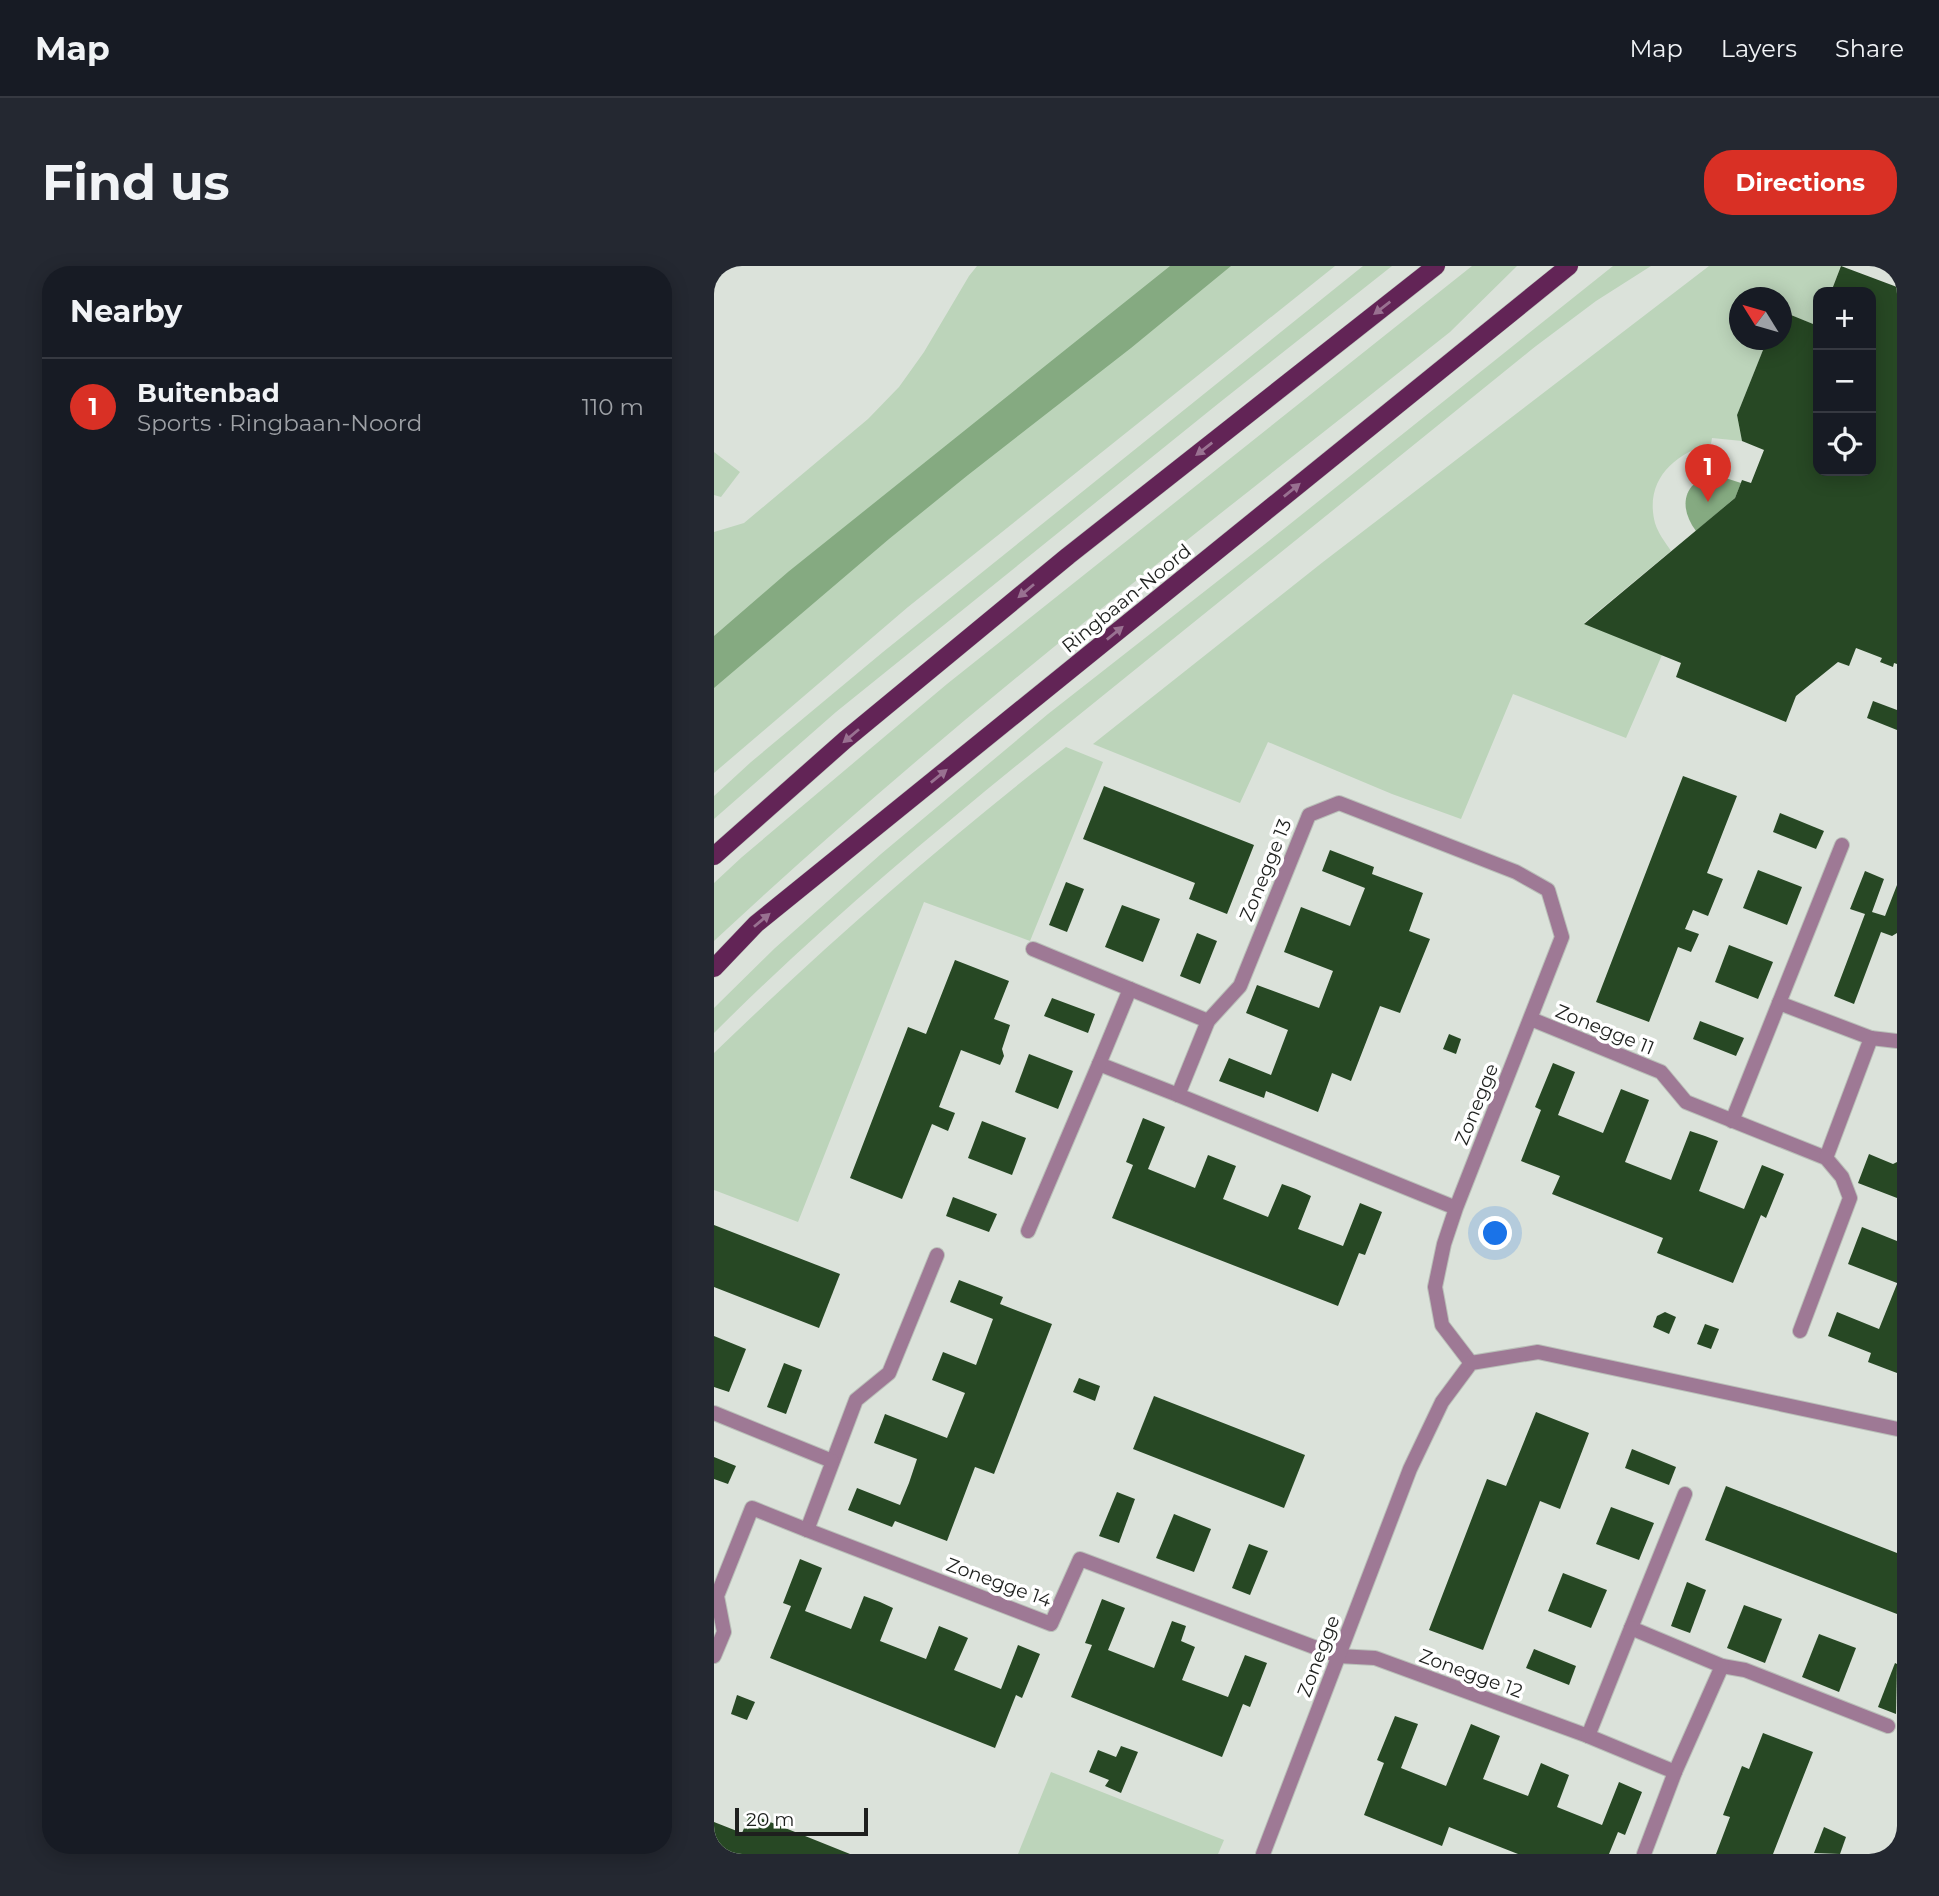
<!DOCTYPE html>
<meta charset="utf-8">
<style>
:root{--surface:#171b24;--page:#242831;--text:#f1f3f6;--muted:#9ea1a6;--line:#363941;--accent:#d93025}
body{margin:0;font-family:Montserrat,sans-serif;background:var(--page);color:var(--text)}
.controls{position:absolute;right:21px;top:21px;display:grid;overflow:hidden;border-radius:14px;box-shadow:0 4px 18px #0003}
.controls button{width:63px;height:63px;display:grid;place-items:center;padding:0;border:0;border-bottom:2px solid var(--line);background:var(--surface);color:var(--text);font:35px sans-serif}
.compass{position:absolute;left:1015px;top:21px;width:63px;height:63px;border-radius:50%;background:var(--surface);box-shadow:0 4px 18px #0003;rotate:307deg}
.scale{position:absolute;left:21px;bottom:18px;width:133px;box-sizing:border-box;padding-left:7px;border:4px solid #1e201e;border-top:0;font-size:19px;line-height:24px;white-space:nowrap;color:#1e201e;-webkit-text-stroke:5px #fff;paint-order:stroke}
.you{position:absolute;left:782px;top:968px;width:24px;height:24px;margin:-18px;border:5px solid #fff;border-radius:50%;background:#1a73e8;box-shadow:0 0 0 10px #1a73e833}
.badge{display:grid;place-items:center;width:46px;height:46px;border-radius:50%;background:var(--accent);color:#fff;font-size:23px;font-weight:700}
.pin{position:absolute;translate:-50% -58px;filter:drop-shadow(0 2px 4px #0008)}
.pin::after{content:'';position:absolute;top:37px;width:24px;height:21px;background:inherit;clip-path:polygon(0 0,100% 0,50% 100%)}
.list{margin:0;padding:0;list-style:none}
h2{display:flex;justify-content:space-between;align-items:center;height:91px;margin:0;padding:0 28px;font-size:30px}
h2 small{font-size:23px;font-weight:400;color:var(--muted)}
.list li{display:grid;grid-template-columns:46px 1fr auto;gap:21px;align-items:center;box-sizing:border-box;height:98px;padding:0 28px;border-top:2px solid var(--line)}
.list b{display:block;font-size:26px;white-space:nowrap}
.list p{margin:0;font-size:23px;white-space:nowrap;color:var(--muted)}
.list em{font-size:23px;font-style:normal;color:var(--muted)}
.icon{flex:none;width:38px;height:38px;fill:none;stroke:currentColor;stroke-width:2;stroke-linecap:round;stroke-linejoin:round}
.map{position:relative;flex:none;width:1183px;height:1588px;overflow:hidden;border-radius:28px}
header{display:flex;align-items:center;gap:42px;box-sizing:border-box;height:98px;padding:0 35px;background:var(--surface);border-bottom:2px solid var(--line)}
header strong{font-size:33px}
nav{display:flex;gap:38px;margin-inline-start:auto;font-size:24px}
.intro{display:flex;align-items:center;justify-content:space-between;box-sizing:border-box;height:168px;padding:0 42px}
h1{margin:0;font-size:49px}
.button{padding:18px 32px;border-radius:28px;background:var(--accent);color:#fff;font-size:24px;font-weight:700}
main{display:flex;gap:42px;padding:0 42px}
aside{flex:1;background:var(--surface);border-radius:28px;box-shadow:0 4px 18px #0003}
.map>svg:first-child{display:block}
.green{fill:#bcd4ba}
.water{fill:#85aa81}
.building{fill:#274824}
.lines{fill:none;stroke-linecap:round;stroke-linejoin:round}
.street-casing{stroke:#b9bfb8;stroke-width:16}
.primary-casing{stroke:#b9bfb8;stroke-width:19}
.street{stroke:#9e7995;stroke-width:14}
.primary{stroke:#622456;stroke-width:18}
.oneway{fill:#997191}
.labels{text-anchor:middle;stroke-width:7;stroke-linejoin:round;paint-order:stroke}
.street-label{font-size:19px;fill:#1e201e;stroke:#fff}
</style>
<header>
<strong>Map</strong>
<nav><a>Map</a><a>Layers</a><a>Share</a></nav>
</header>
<div class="intro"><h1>Find us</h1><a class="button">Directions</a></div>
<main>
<aside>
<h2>Nearby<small></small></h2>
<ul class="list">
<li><span class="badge">1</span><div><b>Buitenbad</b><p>Sports · Ringbaan-Noord</p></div><em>110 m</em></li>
</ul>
</aside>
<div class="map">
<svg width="1183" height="1588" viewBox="0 0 1183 1588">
<rect width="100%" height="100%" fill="#dbe2da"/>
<g class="green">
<path d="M263,0H621L194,341L0,507V266L30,257L154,153L185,121L210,86L255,10Z"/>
<path d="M649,0H678L505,137L122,446L0,553V530L37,496L169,386Z"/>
<path d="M758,0H803L736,66C487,264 233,457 0,675V617L28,591L233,418Z"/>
<path d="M899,0H937L882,35L822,80C684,192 546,303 407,415C267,528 127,640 0,767V742L61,682L167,588L334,448L551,278Z"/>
<path d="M995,0H1127L1117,26H1104V60L1077,49L1068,56V32H1026V74H1053L1023,149L1028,175L998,172L997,178C960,187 930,215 941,257C944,267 951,276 957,285L870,357L948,389L912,472L799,428L747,553L678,528L554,476L526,537L379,478L609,296Z"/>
<path d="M0,186L26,206L7,231L0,229Z"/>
<path d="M352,481L389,496L316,675L210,636L84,956L0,924V787C112,679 229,576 352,481Z"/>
<path d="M337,1506L510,1574L504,1588H304Z"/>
</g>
<g class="water">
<path d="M456,0H517L417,82L254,209L175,273L0,422V370L74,306Z"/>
<path d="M1002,209L1027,217L1021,232L982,265C963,240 970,213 1002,209Z"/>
</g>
<g class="building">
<path d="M1127,0L1183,21V398L1180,397L1179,401L1166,396L1168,392L1142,382L1135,400L1124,396L1082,430L1072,456L962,411L967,397L870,358L1021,232L1028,214L1037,217L1050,184L1028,175L1023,149L1053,74H1068V56L1077,49L1104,60V205H1157V26H1117Z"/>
<path d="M1159,435L1183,444V464L1153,452Z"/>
<path d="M969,510L1023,530L993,607L1009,613L994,650L979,644L971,663L985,668L977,686L964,681L935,756L882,736Z"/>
<path d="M390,520L540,579L513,648L475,633L481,617L369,573Z"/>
<path d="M1066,547L1110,565L1102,583L1059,566Z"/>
<path d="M616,584L660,601L658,608L709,627L695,665L716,673L686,747L666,740L637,815L618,807L604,846L552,825L550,832L505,815L515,792L557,809L574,764L532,747L543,719L605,742L619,705L570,686L587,641L636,660L651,622L608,605Z"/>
<path d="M1044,604L1088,621L1073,659L1029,642Z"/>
<path d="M1151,605L1170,613L1158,646L1171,650L1183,619V667L1178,670L1167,666L1140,738L1120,730L1151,648L1136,643Z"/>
<path d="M352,616L370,623L353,666L335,659Z"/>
<path d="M408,639L446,653L429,696L391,681Z"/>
<path d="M483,667L503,675L486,718L466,710Z"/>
<path d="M1015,679L1059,696L1044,733L1001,716Z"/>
<path d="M241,694L295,715L280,753L296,759L288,783L290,790L286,799L247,784L225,841L241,847L234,865L218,858L188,933L136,912L194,761L212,768Z"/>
<path d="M338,732L381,748L374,767L330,750Z"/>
<path d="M986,755L1030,772L1022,790L979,773Z"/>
<path d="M735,768L747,773L742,788L729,783Z"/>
<path d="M315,788L359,805L344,843L301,826Z"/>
<path d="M839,797L861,806L844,849L889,867L907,823L935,834L911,896L957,914L976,865L991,870L1004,875L985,925L1030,943L1048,899L1070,908L1052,952L1047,949L1019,1017L943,987L949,972L838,928L846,910L807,895L827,844L821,841Z"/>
<path d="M429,852L451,861L434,903L481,922L494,889L522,900L509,933L554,951L568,918L582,923L597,930L584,963L629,980L646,937L668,946L651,989L645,987L624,1040L398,952L419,899L412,896Z"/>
<path d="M268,855L312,872L298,909L254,892Z"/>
<path d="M1155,888L1179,898L1183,896V932L1144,917Z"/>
<path d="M239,931L283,948L275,966L232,950Z"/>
<path d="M0,959L126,1008L105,1062L0,1021Z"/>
<path d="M1148,961L1183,975V1017L1134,998Z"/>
<path d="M245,1014L289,1031L286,1038L338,1058L280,1208L261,1201L233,1275L181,1255L178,1261L134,1244L143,1222L186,1239L195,1217L203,1193L160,1177L171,1148L233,1172L251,1127L218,1114L229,1086L262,1099L279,1053L236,1036Z"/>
<path d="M1183,1018V1107L1154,1096L1157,1087L1114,1070L1123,1046L1165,1063Z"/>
<path d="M951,1046L962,1051L955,1068L939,1061L943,1050Z"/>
<path d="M991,1058L1005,1063L997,1083L983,1078Z"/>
<path d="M0,1070L32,1083L15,1126L0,1121Z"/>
<path d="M70,1097L88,1104L72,1148L53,1141Z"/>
<path d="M365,1112L386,1120L381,1135L359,1126Z"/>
<path d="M440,1130L591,1189L570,1242L419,1183Z"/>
<path d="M822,1146L875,1167L846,1243L826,1235L769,1384L715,1364L773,1213L792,1220Z"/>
<path d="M918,1183L962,1201L955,1219L911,1202Z"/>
<path d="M0,1191L22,1200L14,1218L0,1213Z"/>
<path d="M1012,1220L1183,1287V1348L991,1274Z"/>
<path d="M403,1226L421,1233L405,1277L385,1270Z"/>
<path d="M897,1241L940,1257L925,1294L882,1278Z"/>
<path d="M460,1248L497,1263L480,1306L442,1292Z"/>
<path d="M535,1278L554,1285L536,1329L518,1322Z"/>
<path d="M86,1293L108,1302L91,1345L137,1363L150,1330L166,1336L179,1342L166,1375L212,1393L225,1360L240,1366L254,1372L240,1404L287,1423L304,1379L326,1388L308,1432L302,1429L281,1482L56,1392L77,1340L69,1337Z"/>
<path d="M849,1307L893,1324L877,1362L834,1345Z"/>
<path d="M973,1316L992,1324L976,1367L957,1360Z"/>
<path d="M388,1333L411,1342L394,1384L440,1402L458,1355L472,1360L467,1375L481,1381L468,1414L514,1431L531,1389L553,1397L536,1441L529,1438L508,1491L357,1431L378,1379L371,1377Z"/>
<path d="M1030,1339L1068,1353L1051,1397L1013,1382Z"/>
<path d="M1105,1368L1142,1382L1125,1426L1088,1411Z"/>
<path d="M820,1383L862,1400L855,1419L812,1402Z"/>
<path d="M1181,1397L1183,1398L1182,1448L1164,1441Z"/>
<path d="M23,1429L41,1436L33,1454L17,1448Z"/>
<path d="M681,1450L704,1458L687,1502L732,1520L757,1458L786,1470L769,1513L814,1530L827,1497L843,1504L855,1509L843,1541L888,1559L905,1516L928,1526L911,1569L904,1566L895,1588H804L735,1561L728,1580L650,1549L670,1497L663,1494Z"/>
<path d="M1049,1467L1099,1486L1075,1547L1059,1588H1002L1016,1551L1009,1549L1028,1500L1035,1503Z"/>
<path d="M407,1480L424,1486L407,1527L391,1520L395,1514L375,1506L384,1484L402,1491Z"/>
<path d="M36,1548L136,1588H0V1556L28,1567Z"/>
<path d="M1110,1561L1132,1571L1126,1588L1100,1587Z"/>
</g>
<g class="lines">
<g class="street-casing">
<g id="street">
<path d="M319,683L416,723"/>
<path d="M1065,737L1128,579"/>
<path d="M817,753L947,806L972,836L1112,892L1128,911L1136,932L1086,1065"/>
<path d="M1157,772L1183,775"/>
<path d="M464,829L385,798L416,723L494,755"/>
<path d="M1018,855L1065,737L1157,772L1112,892"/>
<path d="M742,942L464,829L494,755L526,720L595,549L625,537L802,606L834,624L848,671L742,942L730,978L721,1021L728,1059L757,1097"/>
<path d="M314,965L385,798"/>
<path d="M223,989L175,1107L142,1134L93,1264L337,1358L366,1293L624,1390L661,1392L874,1470L961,1506"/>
<path d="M0,1147L118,1195"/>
<path d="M971,1228L917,1362L1008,1400L1031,1404L1174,1460"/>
<path d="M0,1390L10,1366L3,1330L38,1242L93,1264"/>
<path d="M874,1470L917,1362"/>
<path d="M549,1588L696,1203L728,1136L757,1097L824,1086L1183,1163"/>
<path d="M930,1588L961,1506L1008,1400"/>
</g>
</g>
<g class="primary-casing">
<g id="primary">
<path d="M0,590L131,474L354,290L722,0"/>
<path d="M0,702L42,658L855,0"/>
</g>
</g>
<use href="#street" class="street"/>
<use href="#primary" class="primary"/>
</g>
<defs><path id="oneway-solid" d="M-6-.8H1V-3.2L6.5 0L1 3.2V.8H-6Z" transform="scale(1.75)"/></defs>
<g class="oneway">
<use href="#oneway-solid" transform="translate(668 42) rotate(142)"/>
<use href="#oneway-solid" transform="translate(490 183) rotate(142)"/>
<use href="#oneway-solid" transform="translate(578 224) rotate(-39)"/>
<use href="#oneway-solid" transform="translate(312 325) rotate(140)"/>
<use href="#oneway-solid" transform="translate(401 367) rotate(-39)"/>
<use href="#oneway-solid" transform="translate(137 470) rotate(140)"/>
<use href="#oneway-solid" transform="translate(225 510) rotate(-39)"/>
<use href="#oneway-solid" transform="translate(48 654) rotate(-40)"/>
</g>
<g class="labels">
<g class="street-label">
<text transform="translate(412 332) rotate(-39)" y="7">Ringbaan-Noord</text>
<text transform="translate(551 604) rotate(-68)" y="7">Zonegge 13</text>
<text transform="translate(891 763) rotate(22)" y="7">Zonegge 11</text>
<text transform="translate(762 838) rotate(-68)" y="7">Zonegge</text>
<text transform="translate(285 1316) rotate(20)" y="7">Zonegge 14</text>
<text transform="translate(604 1390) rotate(-69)" y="7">Zonegge</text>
<text transform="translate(757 1407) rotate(20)" y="7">Zonegge 12</text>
</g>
</g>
</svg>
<div class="controls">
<button>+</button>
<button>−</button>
<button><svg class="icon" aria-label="locate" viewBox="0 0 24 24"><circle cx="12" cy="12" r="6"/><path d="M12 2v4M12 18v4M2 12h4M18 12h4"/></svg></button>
</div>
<svg class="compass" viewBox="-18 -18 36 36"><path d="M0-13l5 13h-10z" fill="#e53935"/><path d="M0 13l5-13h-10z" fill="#9ea1a6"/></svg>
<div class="scale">20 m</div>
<div class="you"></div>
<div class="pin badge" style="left:994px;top:236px">1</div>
</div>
</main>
